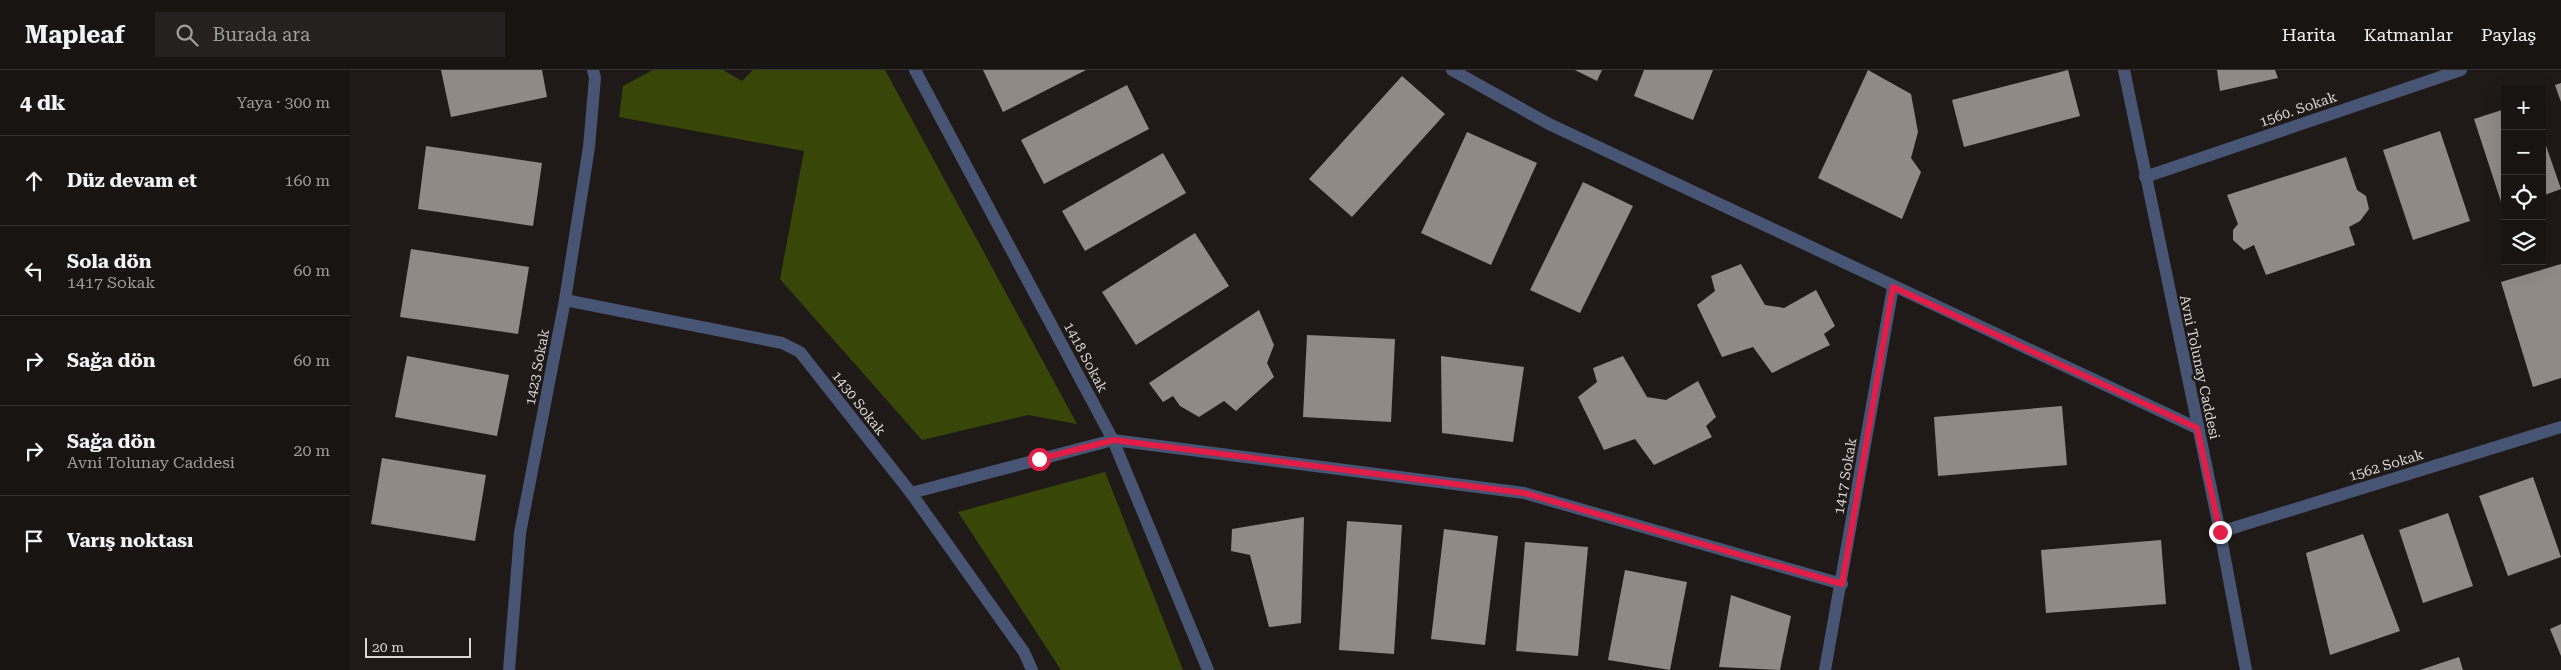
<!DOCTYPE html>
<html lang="tr">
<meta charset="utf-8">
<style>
:root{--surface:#171412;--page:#242120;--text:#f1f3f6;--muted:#9e9e9f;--line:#363332}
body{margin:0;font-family:"Roboto Serif",serif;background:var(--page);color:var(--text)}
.controls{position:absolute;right:15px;top:15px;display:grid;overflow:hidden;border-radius:0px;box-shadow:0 5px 20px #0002}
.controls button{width:45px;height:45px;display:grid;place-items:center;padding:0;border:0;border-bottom:1px solid var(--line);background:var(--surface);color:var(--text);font:25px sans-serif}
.scale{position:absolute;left:15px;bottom:12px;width:106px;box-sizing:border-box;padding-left:5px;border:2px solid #dbd7d6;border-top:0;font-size:14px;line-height:18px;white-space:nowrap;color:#dbd7d6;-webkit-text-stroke:4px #1f1a18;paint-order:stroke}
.stop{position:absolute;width:15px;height:15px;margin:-11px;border:4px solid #e11d48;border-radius:50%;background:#fff}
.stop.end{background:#e11d48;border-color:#fff;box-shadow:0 1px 5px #0008}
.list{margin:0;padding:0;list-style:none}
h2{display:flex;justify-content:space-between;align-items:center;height:65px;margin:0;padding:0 20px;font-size:21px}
h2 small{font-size:16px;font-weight:400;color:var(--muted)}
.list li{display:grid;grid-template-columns:32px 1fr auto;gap:15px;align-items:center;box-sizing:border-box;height:90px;padding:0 20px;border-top:1px solid var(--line)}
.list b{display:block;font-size:19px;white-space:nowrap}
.list p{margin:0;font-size:16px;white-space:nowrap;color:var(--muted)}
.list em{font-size:16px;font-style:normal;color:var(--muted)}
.icon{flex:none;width:28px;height:28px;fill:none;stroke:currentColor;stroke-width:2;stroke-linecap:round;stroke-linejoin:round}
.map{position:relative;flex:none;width:2211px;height:600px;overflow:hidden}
header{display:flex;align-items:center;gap:30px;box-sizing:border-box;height:70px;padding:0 25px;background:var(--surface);border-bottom:1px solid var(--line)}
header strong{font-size:24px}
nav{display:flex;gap:28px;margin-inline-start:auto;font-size:18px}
.search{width:350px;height:45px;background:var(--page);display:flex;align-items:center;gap:12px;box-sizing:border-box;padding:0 18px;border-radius:0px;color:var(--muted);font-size:19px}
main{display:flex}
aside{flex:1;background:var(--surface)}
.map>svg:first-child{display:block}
.green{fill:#384708}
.building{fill:#908a87}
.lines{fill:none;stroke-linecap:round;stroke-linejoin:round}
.street{stroke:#475473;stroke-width:12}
.route{stroke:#e11d48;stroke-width:6}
.labels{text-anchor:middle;stroke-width:5;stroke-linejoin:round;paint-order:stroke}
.street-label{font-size:14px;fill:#dbd7d6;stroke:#1f1a18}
</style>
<header>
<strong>Mapleaf</strong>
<div class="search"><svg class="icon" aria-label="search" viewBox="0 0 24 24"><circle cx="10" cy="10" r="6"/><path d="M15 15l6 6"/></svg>Burada ara</div>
<nav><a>Harita</a><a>Katmanlar</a><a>Paylaş</a></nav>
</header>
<main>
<aside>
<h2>4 dk<small>Yaya · 300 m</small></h2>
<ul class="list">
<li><svg class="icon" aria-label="ahead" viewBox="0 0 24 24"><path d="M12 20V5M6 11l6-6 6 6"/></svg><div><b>Düz devam et</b></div><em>160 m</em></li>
<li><svg class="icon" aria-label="left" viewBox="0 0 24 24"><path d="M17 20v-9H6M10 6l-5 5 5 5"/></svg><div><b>Sola dön</b><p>1417 Sokak</p></div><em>60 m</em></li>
<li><svg class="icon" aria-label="right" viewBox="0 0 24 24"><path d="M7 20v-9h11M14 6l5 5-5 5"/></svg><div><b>Sağa dön</b></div><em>60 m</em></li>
<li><svg class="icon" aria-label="right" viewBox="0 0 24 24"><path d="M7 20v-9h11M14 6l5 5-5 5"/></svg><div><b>Sağa dön</b><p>Avni Tolunay Caddesi</p></div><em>20 m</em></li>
<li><svg class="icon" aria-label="arrive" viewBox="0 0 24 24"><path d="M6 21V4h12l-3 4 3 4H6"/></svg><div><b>Varış noktası</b></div></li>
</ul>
</aside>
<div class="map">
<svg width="2211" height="600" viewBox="0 0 2211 600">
<rect width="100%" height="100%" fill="#1f1a18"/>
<g class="green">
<path d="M303,0H373L392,11L403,0H535L727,354L678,345L572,370L430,209L454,81L269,47L273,16Z"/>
<path d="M755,402L833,600H711L608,442Z"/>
</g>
<g class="building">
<path d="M91,0H192L197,27L101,47Z"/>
<path d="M633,0H736L653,42Z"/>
<path d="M1225,0H1252L1247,11Z"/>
<path d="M1294,0H1363L1343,50L1284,26Z"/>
<path d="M1518,0L1561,24L1568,62L1561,88L1571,102L1552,149L1468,108Z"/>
<path d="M1718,0L1730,46L1614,77L1602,30Z"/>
<path d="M1867,0H1925L1928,8L1870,21Z"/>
<path d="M1052,6L1095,44L1002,147L959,109Z"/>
<path d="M2211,13V32L2205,15Z"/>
<path d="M777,15L799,59L694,114L671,70Z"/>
<path d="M2155,39V141H2154L2124,49Z"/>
<path d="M2090,61L2120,151L2063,170L2033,80Z"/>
<path d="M1117,62L1187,93L1141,195L1071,163Z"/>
<path d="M2192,64L2211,119L2192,126Z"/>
<path d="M76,76L192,93L183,156L68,139Z"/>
<path d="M813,83L836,123L735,181L712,141Z"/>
<path d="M1996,87L2007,120L2016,126L2019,139L2010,151L1999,157L2005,175L1916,205L1904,175L1894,180L1883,170V160L1888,154L1877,125Z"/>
<path d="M1233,112L1283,136L1230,243L1180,220Z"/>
<path d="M845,163L879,216L786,275L752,222Z"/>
<path d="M61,179L179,197L168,264L50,247Z"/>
<path d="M1391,194L1415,235L1434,238L1466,220L1485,256L1474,264L1480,275L1422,303L1403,277L1372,287L1347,235L1365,221L1361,206Z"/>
<path d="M2211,194V308L2183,317L2151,212Z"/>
<path d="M909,240L924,275L917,293L924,307L886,341L874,331L849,347L830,336L823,326L813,332L799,313Z"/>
<path d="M957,265L1045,269L1041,352L953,347Z"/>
<path d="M57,286L159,305L147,366L45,347Z"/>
<path d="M1091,286L1174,297L1163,372L1092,363Z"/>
<path d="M1273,286L1297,327L1316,330L1348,311L1366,347L1356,356L1362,367L1304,395L1285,369L1254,380L1228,327L1247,312L1243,298Z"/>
<path d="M1712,336L1717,395L1588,406L1584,347Z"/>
<path d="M32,388L136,405L125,471L21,454Z"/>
<path d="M2183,407L2211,487L2158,506L2129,426Z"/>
<path d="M2098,443L2123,516L2073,533L2049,460Z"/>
<path d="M954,447L951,553L919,557L900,485L881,481L882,459Z"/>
<path d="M997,451L1052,455L1044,584L989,580Z"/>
<path d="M1094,459L1148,466L1135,575L1081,569Z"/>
<path d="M2013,464L2050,561L1980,585L1956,483Z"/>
<path d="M1811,470L1816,534L1696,543L1691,480Z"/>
<path d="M1175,472L1238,477L1228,586L1166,581Z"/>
<path d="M1275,500L1337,512L1320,600L1258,590Z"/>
<path d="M1381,525L1441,546L1430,600L1369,597Z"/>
<path d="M2211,554V586L2200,559Z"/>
<path d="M2109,587L2113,600H2070Z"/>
</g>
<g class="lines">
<g class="street">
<path d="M565,0L763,370L858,600"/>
<path d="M1102,0L1199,54L1847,358"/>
<path d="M1774,0L1870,462L1896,600"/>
<path d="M1795,107L2111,0"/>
<path d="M215,230L432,273L450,282L561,423L674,582L682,600"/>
<path d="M561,423L763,370L1174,423L1492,514"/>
<path d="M1870,462L2211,357"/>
<path d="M159,600L170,463L215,230L239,77L245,8L243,0"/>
<path d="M1475,600L1543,217"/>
</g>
</g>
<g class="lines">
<path class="route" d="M689,389L764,370L1174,423L1492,514L1543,217L1847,358L1870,462"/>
</g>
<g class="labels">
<g class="street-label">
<text transform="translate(1948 39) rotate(-19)" y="5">1560. Sokak</text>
<text transform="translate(736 287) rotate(62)" y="5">1418 Sokak</text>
<text transform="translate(187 297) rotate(-79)" y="5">1423 Sokak</text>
<text transform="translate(1850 297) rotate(78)" y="5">Avni Tolunay Caddesi</text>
<text transform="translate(509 333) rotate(52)" y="5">1430 Sokak</text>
<text transform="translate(2036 395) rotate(-17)" y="5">1562 Sokak</text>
<text transform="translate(1495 406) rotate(-80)" y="5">1417 Sokak</text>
</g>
</g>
</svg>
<div class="controls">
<button>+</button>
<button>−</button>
<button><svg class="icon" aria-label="locate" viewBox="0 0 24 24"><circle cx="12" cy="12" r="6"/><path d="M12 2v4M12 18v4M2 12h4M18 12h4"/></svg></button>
<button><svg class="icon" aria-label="layers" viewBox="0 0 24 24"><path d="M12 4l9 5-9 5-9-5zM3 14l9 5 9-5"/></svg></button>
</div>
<div class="scale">20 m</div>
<div class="stop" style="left:689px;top:389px"></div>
<div class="stop end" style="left:1870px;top:462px"></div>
</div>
</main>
